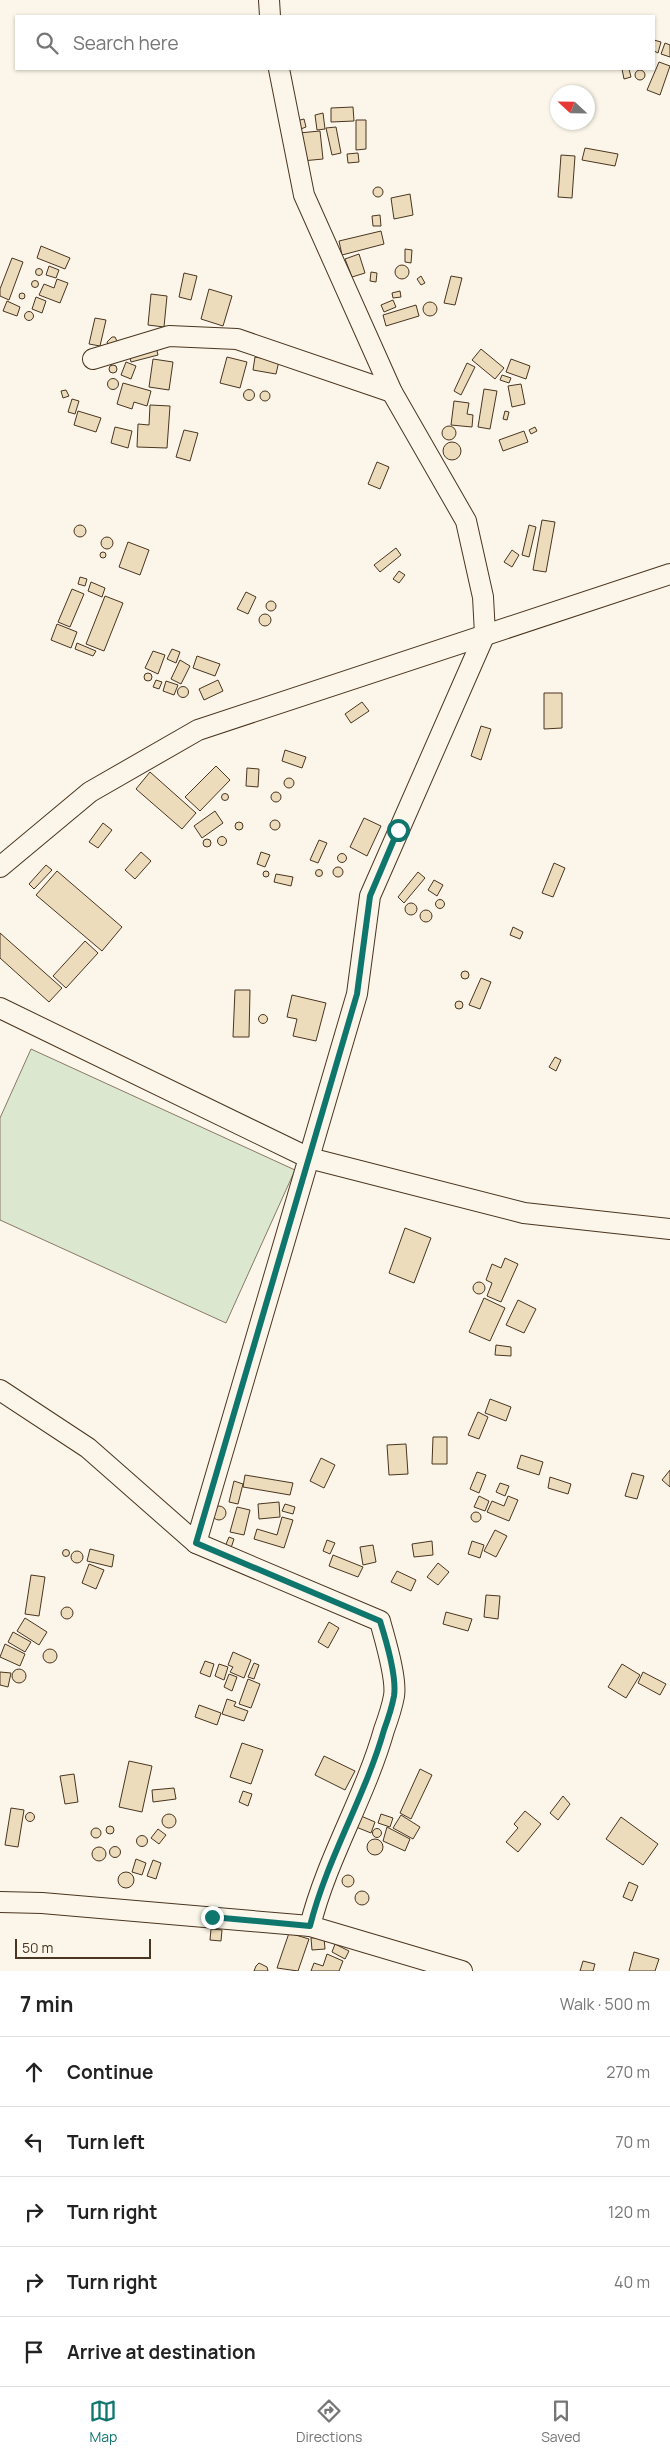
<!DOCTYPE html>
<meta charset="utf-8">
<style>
:root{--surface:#fff;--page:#f6f6f6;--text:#222;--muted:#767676;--line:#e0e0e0;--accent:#0f766e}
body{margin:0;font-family:Manrope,sans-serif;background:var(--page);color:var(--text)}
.compass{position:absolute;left:550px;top:85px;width:45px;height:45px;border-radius:50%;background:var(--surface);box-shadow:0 1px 4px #0004;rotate:292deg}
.scale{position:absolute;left:15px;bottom:12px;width:136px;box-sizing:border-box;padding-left:5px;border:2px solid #4a3520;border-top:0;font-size:14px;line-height:18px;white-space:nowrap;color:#4a3520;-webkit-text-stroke:4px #fbf6e9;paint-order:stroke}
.stop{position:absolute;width:15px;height:15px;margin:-11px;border:4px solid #0f766e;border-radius:50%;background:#fff}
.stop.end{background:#0f766e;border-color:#fff;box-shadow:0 1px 5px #0008}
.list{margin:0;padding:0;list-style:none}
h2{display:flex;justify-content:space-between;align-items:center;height:65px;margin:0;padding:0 20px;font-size:21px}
h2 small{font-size:16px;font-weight:400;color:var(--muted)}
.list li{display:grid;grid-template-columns:32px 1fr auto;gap:15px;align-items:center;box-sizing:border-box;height:70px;padding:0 20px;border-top:1px solid var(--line)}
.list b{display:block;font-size:19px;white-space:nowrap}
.list em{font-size:16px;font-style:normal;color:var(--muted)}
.icon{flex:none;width:28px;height:28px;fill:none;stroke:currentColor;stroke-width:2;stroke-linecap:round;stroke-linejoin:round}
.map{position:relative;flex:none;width:670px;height:1971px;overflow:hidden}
.search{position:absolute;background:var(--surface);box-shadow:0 1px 4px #0004;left:15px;right:15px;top:15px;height:55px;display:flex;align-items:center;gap:12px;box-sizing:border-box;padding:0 18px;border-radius:0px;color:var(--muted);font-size:19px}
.sheet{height:415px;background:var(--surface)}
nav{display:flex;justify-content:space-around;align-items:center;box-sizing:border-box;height:70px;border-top:1px solid var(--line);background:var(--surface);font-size:14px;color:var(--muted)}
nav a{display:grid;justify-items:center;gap:2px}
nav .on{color:var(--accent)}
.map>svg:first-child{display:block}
.green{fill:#dce7d0;stroke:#887966}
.building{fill:#ecdcbc;stroke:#4a3520}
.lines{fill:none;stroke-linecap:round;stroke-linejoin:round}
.minor-casing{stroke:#4a3520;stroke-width:22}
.minor{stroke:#fbf6e9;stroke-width:20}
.route{stroke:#0f766e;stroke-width:6}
</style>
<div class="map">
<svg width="670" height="1971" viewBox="0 0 670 1971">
<rect width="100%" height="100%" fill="#fbf6e9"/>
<path class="green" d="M31,1049L295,1170L226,1323L0,1220V1118Z"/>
<g class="building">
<path d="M654,40L661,42L658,53L654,51Z"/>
<path d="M665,43L670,45V57L661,54Z"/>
<path d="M659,62L670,66L660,95L647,90Z"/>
<path d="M622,69H629L631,77L624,79Z"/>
<circle cx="640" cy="75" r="5"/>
<path d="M353,107L354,121L331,122V108Z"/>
<path d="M323,113L325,129L317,130L315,115Z"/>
<path d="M304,119L306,127L298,130L296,121Z"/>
<path d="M356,120H366V149L356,150Z"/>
<path d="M336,127L341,153L332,155L326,128Z"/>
<path d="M320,131L323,159L302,161L299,133Z"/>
<path d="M585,148L618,154L615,166L582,160Z"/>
<path d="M358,153L359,162L348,163L347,154Z"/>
<path d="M561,155L575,156L572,198L558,197Z"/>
<circle cx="378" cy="192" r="5"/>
<path d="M410,194L413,215L394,219L391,198Z"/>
<path d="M380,215L381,226H373L372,216Z"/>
<path d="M381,231L384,244L342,255L339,241Z"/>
<path d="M41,246L70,258L65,269L37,258Z"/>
<path d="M405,249L412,250L411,263L405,262Z"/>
<path d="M359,254L365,273L352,277L345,259Z"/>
<path d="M12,258L23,262L9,300L0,296V289Z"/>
<circle cx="402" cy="272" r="7"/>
<path d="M49,266L59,270L56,278L46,275Z"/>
<circle cx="39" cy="272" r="3.5"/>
<path d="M371,272L377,273L376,282L370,281Z"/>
<path d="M184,273L197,276L191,300L179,297Z"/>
<path d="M421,276L425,283L421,285L417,279Z"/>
<path d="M451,276L462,278L455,305L444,303Z"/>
<path d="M57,279L68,283L60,303L39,295L44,284L54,288Z"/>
<circle cx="35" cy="284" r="3.5"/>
<path d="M209,289L232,296L223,326L201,319Z"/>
<path d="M400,291L401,297L393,298L392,293Z"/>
<circle cx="22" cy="296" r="3"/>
<path d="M151,294L167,296L164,327L148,325Z"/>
<path d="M36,297L46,301L42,313L32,309Z"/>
<path d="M393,300L396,307L384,312L381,305Z"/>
<path d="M7,301L20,307L17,316L3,311Z"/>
<circle cx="430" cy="309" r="7"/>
<path d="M416,305L419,316L386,326L383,315Z"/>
<circle cx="29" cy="316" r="4.5"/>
<path d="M95,318L106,320L100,346L89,344Z"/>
<path d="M112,337H115L118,343L108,345L107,342Z"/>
<path d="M156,347L158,355L131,362L129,354Z"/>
<path d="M481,349L504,368L495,379L472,360Z"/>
<path d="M227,357L247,362L240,388L220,383Z"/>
<path d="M255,357L279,361L276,374L253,370Z"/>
<path d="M153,359L173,362L169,390L149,387Z"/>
<path d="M511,359L530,366L526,379L506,372Z"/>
<path d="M126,362L136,366L131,379L121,375Z"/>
<path d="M467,363L475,367L461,395L454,391Z"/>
<circle cx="113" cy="369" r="4"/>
<path d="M502,375L511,378L509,383L500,380Z"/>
<circle cx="113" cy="384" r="5.5"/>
<path d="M123,383L151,391L147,406L134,402L132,409L117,404Z"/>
<path d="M521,384L525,404L512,407L508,386Z"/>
<path d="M484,389L497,391L490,429L478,427Z"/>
<circle cx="249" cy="395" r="5.5"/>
<path d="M66,390L69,396L63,398L61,391Z"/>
<circle cx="265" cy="396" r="5"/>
<path d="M72,399L79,401L75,414L68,412Z"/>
<path d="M454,401L469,403L467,414L473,415L472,427L451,425Z"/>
<path d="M150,405L170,406L167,448L137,447L138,424L149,425Z"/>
<path d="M78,411L101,418L96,432L74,425Z"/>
<path d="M505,411L509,412L507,420L503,419Z"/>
<circle cx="449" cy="433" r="7"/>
<path d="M115,427L132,431L128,448L111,443Z"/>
<path d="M535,427L537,431L531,434L529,430Z"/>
<path d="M184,430L198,433L190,461L176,457Z"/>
<path d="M524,431L528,442L503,451L499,440Z"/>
<circle cx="452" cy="451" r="9"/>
<path d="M377,462L389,467L380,489L368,484Z"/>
<path d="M542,520L555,522L546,572L533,570Z"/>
<circle cx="80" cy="531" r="6"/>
<path d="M529,525L536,527L529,557L522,555Z"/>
<circle cx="107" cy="543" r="6"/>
<path d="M128,542L149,550L140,575L119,567Z"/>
<path d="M396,548L401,555L380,572L374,565Z"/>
<path d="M512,550L519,555L512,567L504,562Z"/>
<circle cx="103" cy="555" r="3"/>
<path d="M399,571L405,575L399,583L393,579Z"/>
<path d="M80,577L87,579L85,586L78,584Z"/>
<path d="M91,582L105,588L102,597L88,591Z"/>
<path d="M72,589L84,594L70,627L58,622Z"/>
<path d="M246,592L256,597L248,614L237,609Z"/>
<path d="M105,596L123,603L104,651L86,644Z"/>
<circle cx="271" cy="606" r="5"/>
<circle cx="265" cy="620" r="6"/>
<path d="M57,624L77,632L71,648L51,640Z"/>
<path d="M77,643L96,651L93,656L75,649Z"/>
<path d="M172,649L180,652L176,663L167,659Z"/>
<path d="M153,651L165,655L158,674L145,668Z"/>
<path d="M197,656L220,664L215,676L193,668Z"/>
<path d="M180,660L190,666L181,684L171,679Z"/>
<circle cx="148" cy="677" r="4"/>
<path d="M156,680L162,682L159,689L153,687Z"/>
<path d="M218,680L223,691L204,700L199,689Z"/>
<path d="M166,681L178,685L174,695L163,691Z"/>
<circle cx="183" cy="692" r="5.5"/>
<path d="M544,693H562V728L544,729Z"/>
<path d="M362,702L369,711L351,723L345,714Z"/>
<path d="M481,726L491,729L481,760L471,756Z"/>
<path d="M285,750L306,757L302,768L282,761Z"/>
<path d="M216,766L230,780L200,811L185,797Z"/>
<path d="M247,768L259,769L258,787L246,786Z"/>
<path d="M150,772L196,813L182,829L136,789Z"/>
<circle cx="289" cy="783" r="5"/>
<circle cx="276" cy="797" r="5"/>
<circle cx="225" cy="797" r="3.5"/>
<path d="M215,811L223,823L202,838L194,826Z"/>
<path d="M364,818L381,826L367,856L350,847Z"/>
<circle cx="275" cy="825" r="5"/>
<circle cx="239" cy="826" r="4"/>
<path d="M103,823L112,830L98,848L89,842Z"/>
<circle cx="222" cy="841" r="4.5"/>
<circle cx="207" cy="843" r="4"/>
<path d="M319,840L327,843L318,863L310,860Z"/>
<path d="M141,852L151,861L135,879L125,870Z"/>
<path d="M261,852L270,855L265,867L257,864Z"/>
<circle cx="342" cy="858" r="4.5"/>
<path d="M554,863L565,868L553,897L542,893Z"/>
<path d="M46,865L52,870L34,889L29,884Z"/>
<circle cx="338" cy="872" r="5"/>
<circle cx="319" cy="873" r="3.5"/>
<circle cx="266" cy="874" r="3"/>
<path d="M57,871L122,927L102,951L36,895Z"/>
<path d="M418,872L425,878L404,903L398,897Z"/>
<path d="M276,874L293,877L291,886L274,882Z"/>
<path d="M434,880L443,885L437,896L428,890Z"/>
<circle cx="440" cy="904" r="4.5"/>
<circle cx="411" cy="909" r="6"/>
<circle cx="426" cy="916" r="6"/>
<path d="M513,927L523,932L520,939L510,935Z"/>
<path d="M0,933L62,988L49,1002L0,958Z"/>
<path d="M85,941L98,953L66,988L53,976Z"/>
<circle cx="465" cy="975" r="4"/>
<path d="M481,978L491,982L480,1009L469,1005Z"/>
<path d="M235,990H250L249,1037H233Z"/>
<path d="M292,995L326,1003L316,1041L293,1036L297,1019L287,1017Z"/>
<circle cx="459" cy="1005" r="4"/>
<circle cx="263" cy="1019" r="4.5"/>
<path d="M555,1057L561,1060L556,1071L549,1067Z"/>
<path d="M405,1228L431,1238L414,1283L389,1273Z"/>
<path d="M505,1258L518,1264L501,1302L487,1296L492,1283L486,1280L492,1264L501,1268Z"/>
<circle cx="479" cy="1288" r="6"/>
<path d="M484,1298L505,1308L490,1341L469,1332Z"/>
<path d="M518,1300L536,1309L524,1333L506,1325Z"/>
<path d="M496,1345L511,1347V1356L495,1355Z"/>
<path d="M490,1399L511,1407L506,1421L485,1413Z"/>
<path d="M478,1412L488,1417L479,1439L468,1435Z"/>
<path d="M433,1437H447V1464H432Z"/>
<path d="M406,1444L408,1474L389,1475L387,1445Z"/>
<path d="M521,1455L543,1462L539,1475L517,1468Z"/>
<path d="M321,1458L335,1465L324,1488L310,1481Z"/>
<path d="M670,1470V1487L662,1480Z"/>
<path d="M477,1472L486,1475L479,1493L470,1489Z"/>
<path d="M632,1473L644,1476L637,1499L625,1496Z"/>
<path d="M245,1475L293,1483L290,1495L243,1487Z"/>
<path d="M550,1477L571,1484L568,1494L548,1488Z"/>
<path d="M234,1481L243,1484L238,1504L229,1502Z"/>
<path d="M500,1483L509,1486L505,1496L496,1492Z"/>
<path d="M479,1496L489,1501L485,1511L474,1507Z"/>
<path d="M508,1496L518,1500L509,1521L487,1512L492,1501L504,1506Z"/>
<path d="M279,1502L280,1517L259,1519L258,1504Z"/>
<path d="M285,1504L295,1507L293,1514L282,1511Z"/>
<circle cx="219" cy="1513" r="7"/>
<path d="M237,1507L250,1510L244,1535L230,1532Z"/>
<circle cx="476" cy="1517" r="5"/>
<path d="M282,1517L293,1520L284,1548L254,1539L257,1529L277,1535Z"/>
<path d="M495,1530L507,1536L496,1557L484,1551Z"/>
<path d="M229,1537L234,1539L230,1551L224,1549Z"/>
<path d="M327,1540L335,1543L330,1554L323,1551Z"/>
<path d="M432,1541L433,1555L414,1557L412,1544Z"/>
<path d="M472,1541L484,1545L480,1558L468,1554Z"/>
<path d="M373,1545L376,1562L363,1565L360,1547Z"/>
<path d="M90,1549L114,1555L112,1567L87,1561Z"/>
<circle cx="66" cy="1553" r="3.5"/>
<circle cx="77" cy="1557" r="6"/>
<path d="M333,1555L363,1567L358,1577L329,1566Z"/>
<path d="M438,1563L449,1572L438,1585L427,1577Z"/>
<path d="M89,1564L104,1570L96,1589L82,1583Z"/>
<path d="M397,1571L416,1580L411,1591L391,1582Z"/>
<path d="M31,1575L45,1577L39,1616L25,1614Z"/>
<path d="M486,1595L500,1596L498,1619L484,1617Z"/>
<circle cx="67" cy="1613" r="6"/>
<path d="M446,1612L472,1619L468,1631L443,1624Z"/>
<path d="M25,1618L47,1632L39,1645L17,1631Z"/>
<path d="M329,1622L339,1628L328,1648L318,1642Z"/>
<path d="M13,1632L31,1642L25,1652L8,1642Z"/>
<path d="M5,1644L25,1654L20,1666L0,1657Z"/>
<circle cx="50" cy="1656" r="7"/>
<path d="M233,1652L251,1660L244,1678L230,1672L233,1667L228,1665Z"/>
<path d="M205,1661L214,1664L210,1677L200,1673Z"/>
<path d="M254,1663L259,1665L254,1679L248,1677Z"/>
<path d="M219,1664L228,1667L224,1680L215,1676Z"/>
<path d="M622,1664L640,1675L626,1698L608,1687Z"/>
<circle cx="19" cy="1676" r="7"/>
<path d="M0,1672L11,1673L8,1687L0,1685Z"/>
<path d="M643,1672L666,1684L660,1695L638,1683Z"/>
<path d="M229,1674L237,1677L232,1691L224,1687Z"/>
<path d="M248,1679L260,1684L251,1708L239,1704Z"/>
<path d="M227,1699L236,1702L234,1706L248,1711L244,1721L222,1714Z"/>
<path d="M199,1705L221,1713L217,1725L195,1717Z"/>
<path d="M242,1743L263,1750L251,1784L230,1777Z"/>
<path d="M324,1756L355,1771L345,1790L315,1775Z"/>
<path d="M129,1761L152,1766L142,1812L119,1807Z"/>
<path d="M420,1769L432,1775L411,1819L400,1813Z"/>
<path d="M74,1774L78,1802L65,1804L60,1776Z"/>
<path d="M174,1788L176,1799L153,1802L152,1790Z"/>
<path d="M243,1791L252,1794L248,1806L239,1802Z"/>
<path d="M563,1796L570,1804L558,1820L550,1813Z"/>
<path d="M11,1808L24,1810L18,1847L5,1845Z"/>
<path d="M525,1811L541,1824L518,1852L506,1842L518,1828L514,1824Z"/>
<circle cx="30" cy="1817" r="4.5"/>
<path d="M381,1814L393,1818L390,1827L378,1823Z"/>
<circle cx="169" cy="1821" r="7"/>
<path d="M401,1815L420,1827L413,1839L393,1828Z"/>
<path d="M361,1816L375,1822L371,1833L356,1827Z"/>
<path d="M621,1817L658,1844L643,1865L606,1839Z"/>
<circle cx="110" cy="1830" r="4"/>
<path d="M387,1827L410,1839L405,1851L383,1841Z"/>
<circle cx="96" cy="1833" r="5"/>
<circle cx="377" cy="1833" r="4.5"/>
<path d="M158,1829L166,1835L159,1844L151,1838Z"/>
<circle cx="142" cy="1841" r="5.5"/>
<circle cx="375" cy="1847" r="8"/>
<circle cx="115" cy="1852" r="5.5"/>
<circle cx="99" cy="1854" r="7"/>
<path d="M136,1859L146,1863L142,1875L132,1872Z"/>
<path d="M153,1860L161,1863L156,1879L147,1876Z"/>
<circle cx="126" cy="1880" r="8"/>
<circle cx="348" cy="1881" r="6"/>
<path d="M629,1882L638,1886L632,1901L623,1897Z"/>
<circle cx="362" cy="1898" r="7"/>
<path d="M211,1929L222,1930L221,1941L210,1940Z"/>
<path d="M289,1933L309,1939L298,1971L277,1968Z"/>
<path d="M324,1937L325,1949L312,1950L311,1938Z"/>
<path d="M335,1944L349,1951L345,1959L332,1952Z"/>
<path d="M634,1952L659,1959L655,1971H629Z"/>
<path d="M327,1954L343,1961L339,1971H311L314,1963L323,1966Z"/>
<path d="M583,1961L595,1964L593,1971H580Z"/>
<path d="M259,1963L267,1967L268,1971H254L256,1966Z"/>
</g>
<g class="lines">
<g class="minor-casing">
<g id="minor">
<path d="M269,0L270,16"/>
<path d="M93,359L169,336L237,339L392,392"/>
<path d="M0,867L90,792L198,730L670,574"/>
<path d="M0,1008L309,1158L524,1213L670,1229"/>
<path d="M0,1390L88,1448L196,1543L380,1621C385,1640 397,1678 394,1696C392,1707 388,1719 384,1730C365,1797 327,1858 310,1926"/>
<path d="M196,1543L357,994L370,896L485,634L483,597L466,521L392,392L304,195L279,69"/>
<path d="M0,1902L42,1903L310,1926L462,1971"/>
</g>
</g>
<use href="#minor" class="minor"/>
</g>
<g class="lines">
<path class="route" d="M212,1917L310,1926C327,1858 365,1797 384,1730C388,1719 392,1707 394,1696C397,1677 386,1640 380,1621L196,1543L357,994L370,896L398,830"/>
</g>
</svg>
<svg class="compass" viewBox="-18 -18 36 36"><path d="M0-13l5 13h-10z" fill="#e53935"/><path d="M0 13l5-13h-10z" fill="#767676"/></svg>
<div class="scale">50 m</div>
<div class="stop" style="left:398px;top:830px"></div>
<div class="stop end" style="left:212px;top:1917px"></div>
<div class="search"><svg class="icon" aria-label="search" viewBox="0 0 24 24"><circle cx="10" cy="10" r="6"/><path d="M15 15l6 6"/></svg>Search here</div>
</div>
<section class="sheet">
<h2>7 min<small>Walk · 500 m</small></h2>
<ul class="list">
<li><svg class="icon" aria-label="ahead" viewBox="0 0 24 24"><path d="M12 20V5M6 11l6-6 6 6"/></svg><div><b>Continue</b></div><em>270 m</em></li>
<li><svg class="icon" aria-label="left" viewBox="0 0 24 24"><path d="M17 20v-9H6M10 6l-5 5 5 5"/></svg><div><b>Turn left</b></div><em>70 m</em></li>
<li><svg class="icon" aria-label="right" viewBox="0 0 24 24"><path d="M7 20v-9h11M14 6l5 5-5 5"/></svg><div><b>Turn right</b></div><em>120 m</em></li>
<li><svg class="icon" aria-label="right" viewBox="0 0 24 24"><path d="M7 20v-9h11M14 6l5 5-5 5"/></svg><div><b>Turn right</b></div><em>40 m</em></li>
<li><svg class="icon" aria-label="arrive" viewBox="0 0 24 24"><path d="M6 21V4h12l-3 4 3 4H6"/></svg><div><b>Arrive at destination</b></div></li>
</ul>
</section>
<nav>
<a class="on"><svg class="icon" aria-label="map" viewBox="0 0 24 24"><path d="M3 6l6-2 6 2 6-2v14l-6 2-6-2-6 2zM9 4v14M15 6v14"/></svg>Map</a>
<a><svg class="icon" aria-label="directions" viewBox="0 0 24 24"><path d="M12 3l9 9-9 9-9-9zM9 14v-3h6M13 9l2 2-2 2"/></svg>Directions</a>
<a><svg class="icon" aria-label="saved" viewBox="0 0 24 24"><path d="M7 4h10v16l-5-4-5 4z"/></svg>Saved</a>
</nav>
